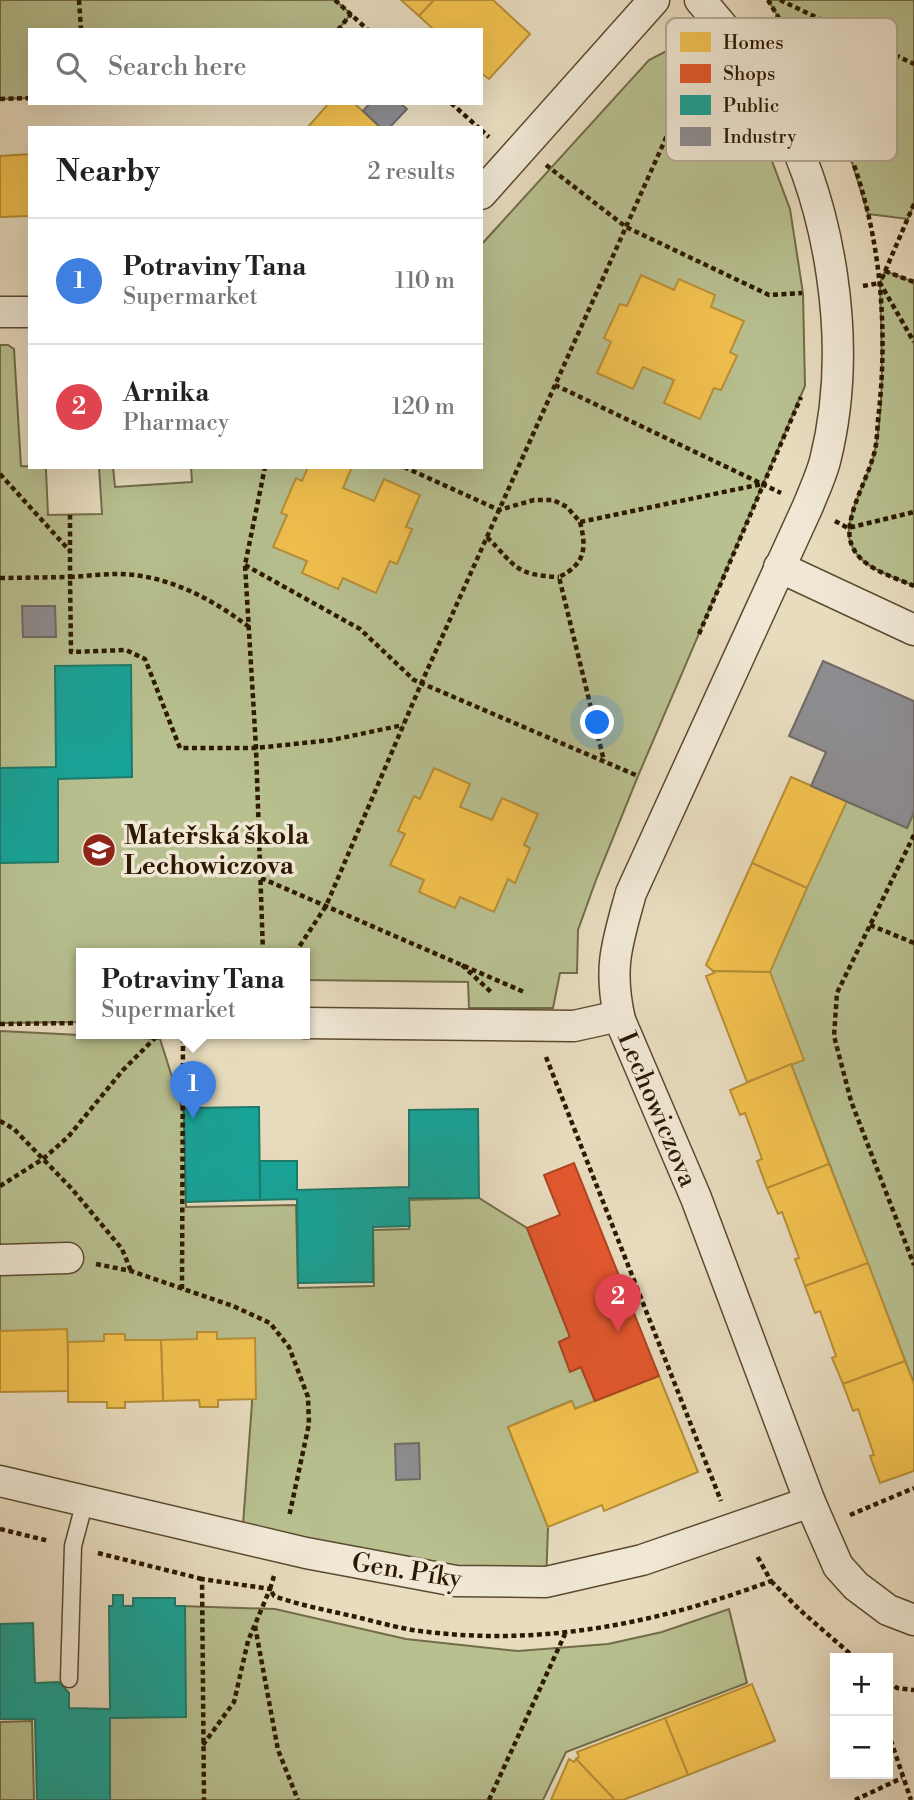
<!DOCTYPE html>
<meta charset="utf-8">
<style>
:root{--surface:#fff;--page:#f6f6f6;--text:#222;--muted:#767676;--line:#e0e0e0;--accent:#8f2418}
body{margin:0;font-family:"Libre Bodoni",serif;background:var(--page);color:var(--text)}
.controls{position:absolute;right:21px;bottom:21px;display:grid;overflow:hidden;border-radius:0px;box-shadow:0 7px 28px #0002}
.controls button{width:63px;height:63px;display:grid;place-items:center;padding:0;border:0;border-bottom:2px solid var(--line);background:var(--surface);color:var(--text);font:35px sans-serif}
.you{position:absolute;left:598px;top:723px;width:24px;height:24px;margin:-18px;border:5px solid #fff;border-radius:50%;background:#1a73e8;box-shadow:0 0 0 10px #1a73e833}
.badge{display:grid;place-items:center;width:46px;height:46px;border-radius:50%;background:var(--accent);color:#fff;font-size:23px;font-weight:700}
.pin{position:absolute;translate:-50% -58px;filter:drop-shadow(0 2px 4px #0008)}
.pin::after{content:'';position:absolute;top:37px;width:24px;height:21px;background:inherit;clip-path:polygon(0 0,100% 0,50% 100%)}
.popup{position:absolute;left:76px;top:948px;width:234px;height:91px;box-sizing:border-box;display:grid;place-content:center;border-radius:0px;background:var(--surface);filter:drop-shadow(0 2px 5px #0005);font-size:23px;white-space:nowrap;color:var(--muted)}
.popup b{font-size:26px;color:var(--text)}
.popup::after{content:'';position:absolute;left:50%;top:100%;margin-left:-14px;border:14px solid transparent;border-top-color:var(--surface)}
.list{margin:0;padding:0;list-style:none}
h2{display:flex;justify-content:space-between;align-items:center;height:91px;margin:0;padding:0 28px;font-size:30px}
h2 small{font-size:23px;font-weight:400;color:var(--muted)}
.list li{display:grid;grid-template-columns:46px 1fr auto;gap:21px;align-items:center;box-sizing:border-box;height:126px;padding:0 28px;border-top:2px solid var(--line)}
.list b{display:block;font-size:26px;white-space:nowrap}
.list p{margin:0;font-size:23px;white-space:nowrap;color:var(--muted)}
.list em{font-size:23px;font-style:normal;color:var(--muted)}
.icon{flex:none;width:38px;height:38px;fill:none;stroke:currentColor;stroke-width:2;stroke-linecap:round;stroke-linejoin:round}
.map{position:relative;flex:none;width:914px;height:1800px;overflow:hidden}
.search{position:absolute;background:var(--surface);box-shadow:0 7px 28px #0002;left:28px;top:28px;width:455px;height:77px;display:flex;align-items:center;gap:18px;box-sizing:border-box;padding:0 24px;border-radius:0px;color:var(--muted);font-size:26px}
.panel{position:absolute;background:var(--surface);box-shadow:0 7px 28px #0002;left:28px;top:126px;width:455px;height:343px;border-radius:0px}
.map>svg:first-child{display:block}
.green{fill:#b8c090;stroke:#726c48;stroke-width:2}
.homes{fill:#f2c14e;stroke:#b78f37;stroke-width:2}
.shops{fill:#e4572e;stroke:#ad4420;stroke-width:2}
.public{fill:#17a398;stroke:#1d7a6a;stroke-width:2}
.industry{fill:#8d8d92;stroke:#706a66;stroke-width:2}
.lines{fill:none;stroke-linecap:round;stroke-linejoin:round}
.lane-casing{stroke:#5b4a30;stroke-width:19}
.street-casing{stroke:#5b4a30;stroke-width:33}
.path{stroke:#2c1900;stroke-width:4.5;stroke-dasharray:5 3.5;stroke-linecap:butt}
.lane{stroke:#f0e8d5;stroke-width:16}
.street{stroke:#f0e8d5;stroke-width:30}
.labels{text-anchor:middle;stroke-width:7;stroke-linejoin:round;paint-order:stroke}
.poi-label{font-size:26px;font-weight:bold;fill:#2c1900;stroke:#f0e8d5;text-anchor:start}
.street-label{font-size:26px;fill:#2c1900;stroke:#f0e8d5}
.key{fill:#f0e8d5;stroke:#b5aa95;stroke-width:2}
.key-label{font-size:19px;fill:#2c1900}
</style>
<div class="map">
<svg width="914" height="1800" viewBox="0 0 914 1800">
<rect width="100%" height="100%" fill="#e8dcbf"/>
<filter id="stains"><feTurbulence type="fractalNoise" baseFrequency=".00286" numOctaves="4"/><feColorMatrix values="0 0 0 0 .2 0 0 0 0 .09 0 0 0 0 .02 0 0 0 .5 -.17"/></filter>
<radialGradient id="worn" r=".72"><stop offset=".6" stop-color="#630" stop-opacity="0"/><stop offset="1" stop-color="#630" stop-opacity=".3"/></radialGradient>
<g class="green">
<path d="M0,0H335L351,14L338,30H30V98L0,99Z"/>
<path d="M768,0H914V204L908,219L868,214L845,140L813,75Z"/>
<path d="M688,40L704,52L761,132L790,209L803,293L805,386L638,776L596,880L578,930L577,973H560L553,1008H469L468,982L305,980V953H81V1022L0,1023V345H8L14,349L21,466L44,467L46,470L48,515L102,514L99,467H113L115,487L192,482L191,467H481V245L649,60Z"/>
<path d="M885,271L914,282V586C891,575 858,568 850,541C843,518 868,479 874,455C886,403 881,337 880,283Z"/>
<path d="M844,800L907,828L914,812V1384L791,1064L769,970Z"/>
<path d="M0,1031L160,1039L184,1115L186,1207L296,1205L298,1288L374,1286L373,1230L409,1229V1200L479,1198L527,1228L570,1337L559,1342L570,1371L581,1367L595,1401L575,1409L571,1401L508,1427L548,1527L546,1582L242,1538L252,1403L251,1342L65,1343L0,1332Z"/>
<path d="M180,1606L275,1609L406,1639L518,1651L608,1644L662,1632L729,1609L747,1683L566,1752L543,1800H110L107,1718L182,1716Z"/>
<path d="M32,1721L34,1800H0V1722Z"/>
</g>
<g class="homes">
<path d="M401,0H434L419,16Z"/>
<path d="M434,0H493L530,34L489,79L481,73V30H434L419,16Z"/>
<path d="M329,103H354L381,128H307Z"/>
<path d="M30,154V216L0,217V156Z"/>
<path d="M641,275L674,290L679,279L715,295L711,307L744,321L730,352L737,356L721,390L714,388L700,419L664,403L674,380L643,367L633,389L597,373L611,342L604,338L620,304L627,306Z"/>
<path d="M308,467H352L343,488L374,501L384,479L420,495L406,527L412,529L397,564L390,561L376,593L343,578L338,589L302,573L307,561L273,547L287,515L281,513L296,478L302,481Z"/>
<path d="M434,768L470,784L460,807L492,820L502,798L538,814L524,845L530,848L515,883L508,879L494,912L460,897L455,908L419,892L424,880L390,865L405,834L398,831L414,796L420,799Z"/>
<path d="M791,777L847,801L807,888L752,863Z"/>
<path d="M752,863L807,888L770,972L713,971L706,965Z"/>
<path d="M713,971L770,972L804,1060L747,1082L706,976L714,973Z"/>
<path d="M791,1064L829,1164L767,1188L757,1161L762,1159L745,1113L740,1115L730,1090Z"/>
<path d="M829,1164L868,1263L805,1286L795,1259L799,1258L782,1212L778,1214L767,1188Z"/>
<path d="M868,1263L905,1361L843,1384L832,1358L836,1356L820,1311L815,1313L805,1286Z"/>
<path d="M67,1329L69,1391L0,1392V1331Z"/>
<path d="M197,1332H217V1339L255,1338L256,1399L218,1400V1407H200L199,1400L163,1401L161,1340L197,1339Z"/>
<path d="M104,1334H125V1340H161L163,1401L125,1402V1408H107V1402H68V1342L104,1341Z"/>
<path d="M905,1361L914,1384V1471L880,1483L870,1456L874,1455L858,1409L853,1411L843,1384Z"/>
<path d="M659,1376L698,1472L604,1511L602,1505L548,1527L508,1427L572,1401L575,1409Z"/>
<path d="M752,1684L775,1741L688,1775L665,1718Z"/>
<path d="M665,1718L688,1775L623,1800H615L576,1759L579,1757L577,1752Z"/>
<path d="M569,1759L574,1762L576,1759L615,1800H551Z"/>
</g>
<path class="shops" d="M574,1163L659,1376L595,1401L581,1367L570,1372L559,1342L570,1337L527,1228L560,1215L544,1175Z"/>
<g class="public">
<path d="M131,665L132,777L58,779V862L0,863V768L56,767L55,666Z"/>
<path d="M259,1107L260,1200L186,1202L184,1108Z"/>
<path d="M478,1109L479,1198H409L410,1226L373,1227V1282L298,1283L297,1199L260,1200V1161H297V1190L409,1187V1110Z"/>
<path d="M113,1595H123V1606H133V1598H175V1606H185L186,1717L110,1718V1800H37L35,1719H0V1624L33,1623L35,1683L59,1682L69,1693V1708L110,1709L109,1606H113Z"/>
</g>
<g class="industry">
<path d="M370,103H400L407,109L389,128H381L363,111Z"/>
<path d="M22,606H55L56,637H23Z"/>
<path d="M823,661L914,701V812L907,828L811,786L826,752L789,736Z"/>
<path d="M419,1443L420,1479L396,1480L395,1444Z"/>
</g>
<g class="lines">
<g class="lane-casing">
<path id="lane" d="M69,1679L73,1546L85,1501"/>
</g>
<g class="street-casing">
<g id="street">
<path d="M700,0C727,30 752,63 773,99C832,202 854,346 825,461C821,476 814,491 808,506L631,893C617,944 608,967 620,1020L696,1198L810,1502L838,1566L856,1586L888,1610L914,1620"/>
<path d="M481,194L654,0"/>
<path d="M0,312H30"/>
<path d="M779,567L914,630"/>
<path d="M305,1023L574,1026L619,1016"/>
<path d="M0,1260L68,1258"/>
<path d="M0,1481L306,1553L456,1581L546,1582L642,1560L810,1502"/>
</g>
</g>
<g class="path">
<path d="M79,0L81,30"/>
<path d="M335,0L368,30"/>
<path d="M768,0C795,45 824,90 844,139C881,227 889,327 878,420C877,432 877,446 873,457C867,480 843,520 851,543C859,568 892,576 914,586"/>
<path d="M780,0L914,64"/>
<path d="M674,27L691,42"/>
<path d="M338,30L351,14"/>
<path d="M0,99L30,98"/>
<path d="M451,103L479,128"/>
<path d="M481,130L489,137"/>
<path d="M546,165L626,227L769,295L802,293"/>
<path d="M914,204L880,283L914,342"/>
<path d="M885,271L914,282"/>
<path d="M863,286L880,283"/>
<path d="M555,385L781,493"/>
<path d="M404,467L499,510L534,500H553L567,507L580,522L762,484"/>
<path d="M0,474L69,550"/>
<path d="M835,521L848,528L914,512"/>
<path d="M580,522C587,549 585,564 559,577L604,761"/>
<path d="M487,537C516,566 514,575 559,577"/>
<path d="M245,565L360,629L414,680L638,776"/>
<path d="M0,578L70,577V515"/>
<path d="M249,627C211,598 167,575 119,574C103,574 86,576 70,577L71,652L126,650L145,659L180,748H256L332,740L403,725"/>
<path d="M699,634L801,397"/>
<path d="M914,835L837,993L834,1036L851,1101L914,1265"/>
<path d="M261,878L524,992"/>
<path d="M870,925L914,943"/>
<path d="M263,953L256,748L245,565L265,467"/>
<path d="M295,953L326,906L421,684L704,53"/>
<path d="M462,965L491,992"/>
<path d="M0,1024L81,1023"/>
<path d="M546,1057L721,1501"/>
<path d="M0,1121L14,1129L72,1189L122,1249L131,1271"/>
<path d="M0,1186L43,1159L68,1137L123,1070L160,1033"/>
<path d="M96,1264L131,1271L233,1306L270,1323L289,1347L308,1397L309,1424L289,1517"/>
<path d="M182,1289L183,1033"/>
<path d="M850,1515L914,1488"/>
<path d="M0,1529L49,1541"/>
<path d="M98,1553L202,1579"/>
<path d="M274,1576L270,1589L274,1596C299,1605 326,1610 352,1616C374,1621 397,1628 420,1631C541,1647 659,1623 771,1581L756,1554"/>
<path d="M771,1581L801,1611L855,1658"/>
<path d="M255,1626L278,1750L298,1800"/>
<path d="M888,1681L897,1688L914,1690"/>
<path d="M888,1732L911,1800"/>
<path d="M203,1745L234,1702L248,1641L270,1589L202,1579L204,1800"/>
<path d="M489,1800L565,1634"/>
<path d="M855,1800L902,1778"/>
</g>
<use href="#lane" class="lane"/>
<use href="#street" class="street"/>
</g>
<defs>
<g id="school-disc" transform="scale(1.75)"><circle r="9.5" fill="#8f2418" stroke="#f0e8d5"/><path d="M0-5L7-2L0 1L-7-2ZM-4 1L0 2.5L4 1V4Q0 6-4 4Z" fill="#fff"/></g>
</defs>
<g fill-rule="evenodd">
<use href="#school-disc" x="99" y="850"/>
</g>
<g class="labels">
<g class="poi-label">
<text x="124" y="844">Mateřská škola<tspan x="124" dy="30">Lechowiczova</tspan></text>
</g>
<g class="street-label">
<text transform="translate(658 1109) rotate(67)" y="9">Lechowiczova</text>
<text transform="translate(407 1570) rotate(9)" y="9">Gen. Píky</text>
</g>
</g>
<rect x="666" y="18" width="231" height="143" rx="10" class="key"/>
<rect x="680" y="32" width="31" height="20" fill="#f2c14e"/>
<rect x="680" y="64" width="31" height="19" fill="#e4572e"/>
<rect x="680" y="95" width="31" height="20" fill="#17a398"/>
<rect x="680" y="127" width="31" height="19" fill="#8d8d92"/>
<g class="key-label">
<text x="723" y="49">Homes</text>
<text x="723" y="80">Shops</text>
<text x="723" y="112">Public</text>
<text x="723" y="143">Industry</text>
</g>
<rect width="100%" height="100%" filter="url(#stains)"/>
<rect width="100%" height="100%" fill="url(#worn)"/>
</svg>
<div class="controls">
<button>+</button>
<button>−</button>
</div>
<div class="you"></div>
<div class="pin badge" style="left:193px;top:1119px;background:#3f7fe0">1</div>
<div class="popup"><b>Potraviny Tana</b>Supermarket</div>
<div class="pin badge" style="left:618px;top:1332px;background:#e0444e">2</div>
<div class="search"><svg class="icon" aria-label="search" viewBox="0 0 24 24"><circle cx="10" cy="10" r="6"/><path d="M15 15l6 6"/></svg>Search here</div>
<section class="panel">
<h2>Nearby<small>2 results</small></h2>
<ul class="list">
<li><span class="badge" style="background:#3f7fe0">1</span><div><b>Potraviny Tana</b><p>Supermarket</p></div><em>110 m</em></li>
<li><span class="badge" style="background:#e0444e">2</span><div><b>Arnika</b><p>Pharmacy</p></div><em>120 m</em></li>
</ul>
</section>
</div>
